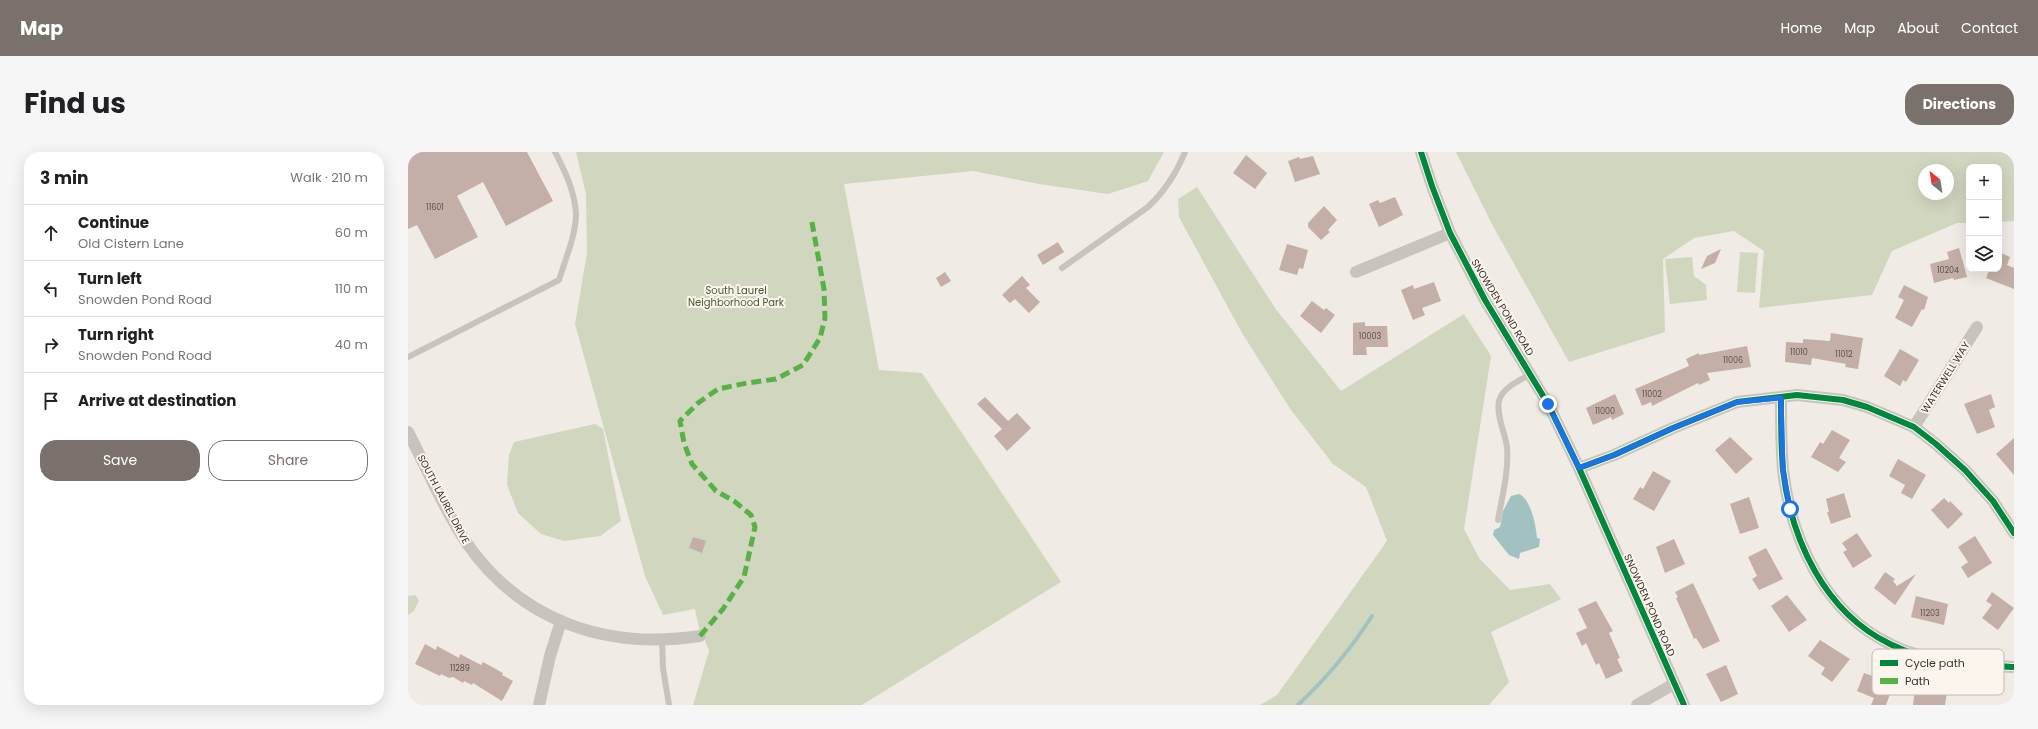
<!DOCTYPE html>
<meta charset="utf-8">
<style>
:root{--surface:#fff;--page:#f6f6f6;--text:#202124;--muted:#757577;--line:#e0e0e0;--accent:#7a716c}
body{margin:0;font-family:Poppins,sans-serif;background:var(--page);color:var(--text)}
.controls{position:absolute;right:12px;top:12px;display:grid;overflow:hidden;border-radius:8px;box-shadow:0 4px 16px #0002}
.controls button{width:36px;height:36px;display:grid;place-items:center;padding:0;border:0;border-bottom:1px solid var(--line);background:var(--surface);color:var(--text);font:20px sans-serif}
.compass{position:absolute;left:1510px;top:12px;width:36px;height:36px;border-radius:50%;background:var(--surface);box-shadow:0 4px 16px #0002;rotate:330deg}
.stop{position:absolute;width:12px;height:12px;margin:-9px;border:3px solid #1a73e8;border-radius:50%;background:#fff}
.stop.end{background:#1a73e8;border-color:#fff;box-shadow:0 1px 4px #0008}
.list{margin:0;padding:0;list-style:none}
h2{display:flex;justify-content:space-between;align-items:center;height:52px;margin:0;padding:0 16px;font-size:17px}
h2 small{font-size:13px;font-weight:400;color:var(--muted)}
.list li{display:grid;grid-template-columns:26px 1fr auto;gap:12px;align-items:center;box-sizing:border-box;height:56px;padding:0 16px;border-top:1px solid var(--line)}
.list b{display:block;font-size:15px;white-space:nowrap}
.list p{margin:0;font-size:13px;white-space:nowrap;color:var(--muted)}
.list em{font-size:13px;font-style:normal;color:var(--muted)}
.actions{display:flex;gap:8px;padding:12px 16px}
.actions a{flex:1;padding:9px 0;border:1px solid var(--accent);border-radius:16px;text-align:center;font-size:14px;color:var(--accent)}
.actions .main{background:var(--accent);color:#fff}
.icon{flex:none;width:22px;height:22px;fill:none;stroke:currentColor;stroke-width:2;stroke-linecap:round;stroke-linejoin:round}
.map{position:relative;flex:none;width:1606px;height:553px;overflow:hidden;border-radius:16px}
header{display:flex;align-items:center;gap:24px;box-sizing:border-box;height:56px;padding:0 20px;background:var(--accent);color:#fff}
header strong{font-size:19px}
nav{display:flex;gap:22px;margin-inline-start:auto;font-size:14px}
.intro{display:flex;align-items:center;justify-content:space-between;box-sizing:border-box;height:96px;padding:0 24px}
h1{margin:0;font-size:28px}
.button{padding:10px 18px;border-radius:16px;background:var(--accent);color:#fff;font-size:14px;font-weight:700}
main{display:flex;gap:24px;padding:0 24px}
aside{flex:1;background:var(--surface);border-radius:16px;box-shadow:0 4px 16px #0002}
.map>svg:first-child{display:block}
.green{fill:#d1d6bf;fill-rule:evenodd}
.water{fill:#a1c2c1}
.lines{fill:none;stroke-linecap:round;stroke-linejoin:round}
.stream{stroke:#a1c2c1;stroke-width:4}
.building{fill:#c3afa7}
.lane{stroke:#c9c3be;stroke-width:6}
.street{stroke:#c9c3be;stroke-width:12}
.quiet{stroke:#57b246;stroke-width:5;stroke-dasharray:10 5;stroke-linecap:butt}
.cycleway-casing{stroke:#fbf5ee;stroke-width:8}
.cycleway{stroke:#00873e;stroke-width:6}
.route{stroke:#1a73e8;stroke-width:5}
.labels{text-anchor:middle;stroke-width:4;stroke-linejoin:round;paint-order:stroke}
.number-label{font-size:8px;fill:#5d504a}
.park-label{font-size:10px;fill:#4a5a2e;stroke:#fbf5ee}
.street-label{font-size:10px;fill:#3b302b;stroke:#fbf5ee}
.key{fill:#fbf5ee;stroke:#c1bab4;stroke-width:1}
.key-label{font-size:11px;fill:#3b302b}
</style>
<header>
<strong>Map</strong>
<nav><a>Home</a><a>Map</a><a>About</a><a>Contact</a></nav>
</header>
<div class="intro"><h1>Find us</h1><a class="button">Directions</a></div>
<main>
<aside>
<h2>3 min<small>Walk · 210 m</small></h2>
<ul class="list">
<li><svg class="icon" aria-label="ahead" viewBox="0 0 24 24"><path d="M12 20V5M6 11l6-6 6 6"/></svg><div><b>Continue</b><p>Old Cistern Lane</p></div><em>60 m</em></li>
<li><svg class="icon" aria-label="left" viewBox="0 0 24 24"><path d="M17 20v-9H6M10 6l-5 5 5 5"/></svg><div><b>Turn left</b><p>Snowden Pond Road</p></div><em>110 m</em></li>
<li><svg class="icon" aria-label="right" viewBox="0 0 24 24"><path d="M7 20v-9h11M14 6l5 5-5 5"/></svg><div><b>Turn right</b><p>Snowden Pond Road</p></div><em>40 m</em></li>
<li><svg class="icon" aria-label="arrive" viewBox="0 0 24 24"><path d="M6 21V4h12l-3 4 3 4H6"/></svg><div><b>Arrive at destination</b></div></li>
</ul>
<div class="actions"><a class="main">Save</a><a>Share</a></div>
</aside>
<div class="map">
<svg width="1606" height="553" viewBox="0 0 1606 553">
<rect width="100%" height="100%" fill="#f0ebe5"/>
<g class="green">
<path d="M168,0H756L740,29L700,42L631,32L565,19L436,32L471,218L514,221L653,430L454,553H285L301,499L296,486H293L287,457L255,463L237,424L167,172L179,101L178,42Z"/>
<path d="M1048,0H1606V69L1591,70V15H1561V71H1549L1484,99L1464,143L1351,156L1356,99L1326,79L1286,86L1255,107L1257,180L1161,210L1086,76ZM1516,18H1540V42H1516Z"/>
<path d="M789,35L867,156L933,239L1056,162L1083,204L1056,377L1071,406L1102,438L1142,432L1153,447L1083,480L1101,530L1081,553H852L869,543L979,389L958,335L925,312L883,258L834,181L771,65L770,47Z"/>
<path d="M1332,100L1350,101L1347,141L1329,140Z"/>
<path d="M1284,105L1286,124L1298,133L1299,148L1262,152L1257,107Z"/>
<path d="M187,272L195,277L213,369L192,384L156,389L133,382L110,361L99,333L101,303L106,290Z"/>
<path d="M7,443L11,448L6,459L0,463V444Z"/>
</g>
<path class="water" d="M1111,342C1123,347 1128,374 1129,386L1132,387L1131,395L1112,401L1111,407L1101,403L1085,383L1086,378L1092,375L1095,359L1103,344Z"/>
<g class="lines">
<path class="stream" d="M890,553C919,526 943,497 964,464"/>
</g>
<g class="building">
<path d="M0,0H119L145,49L98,74L75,30L49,44L70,85L27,107L9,73L0,77Z"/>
<path d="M838,3L859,21L847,37L825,21Z"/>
<path d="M905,4L912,22L887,30L880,9L891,5L892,7Z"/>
<path d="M987,45L995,63L971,75L961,52L970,48L972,51Z"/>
<path d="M916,54L929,68L920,78L922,80L913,88L900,75V71Z"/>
<path d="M650,90L656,100L635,113L629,103Z"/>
<path d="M879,92L900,98L895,117L891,116L889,123L871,118Z"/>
<path d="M1551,96L1559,125L1546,128L1545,126L1526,131L1522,112L1541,107L1539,100Z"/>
<path d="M1313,97L1307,111L1293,117L1299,104Z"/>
<path d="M1591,100L1602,105L1599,113L1606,116V137L1578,126L1582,117H1591Z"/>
<path d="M537,120L543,129L533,135L528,126Z"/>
<path d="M614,124L622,133L618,136L632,150L621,161L607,147L602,151L594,143Z"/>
<path d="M1026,130L1033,149L1014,156L1017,163L1005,168L993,138L1005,133L1006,137Z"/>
<path d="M1496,133L1520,145L1516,158L1514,157L1504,175L1487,166L1496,148L1490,145Z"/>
<path d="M904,149L916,158L918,156L927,163L913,181L892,164Z"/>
<path d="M957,170V174H979L980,195H958L959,203H945V171Z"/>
<path d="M1423,181L1455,186L1450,217L1437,215L1438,212L1404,206L1403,213L1377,210L1378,190L1395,191V187L1422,189Z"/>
<path d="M1339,194L1343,215L1299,221L1302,228L1291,233L1290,231L1244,254L1243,250L1234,254L1227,237L1281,214L1278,207L1291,201V203Z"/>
<path d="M1492,197L1511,208L1498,230L1495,228L1492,234L1476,224Z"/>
<path d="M1207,242L1216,262L1204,268L1203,265L1185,273L1178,256Z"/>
<path d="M1583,242L1587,255L1581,258L1587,275L1569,282L1556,252Z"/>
<path d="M577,245L600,269L609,261L623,276L599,299L586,284L594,277L569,252Z"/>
<path d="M1424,278L1442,288L1431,306L1438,310L1430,320L1403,305L1412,290L1415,292Z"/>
<path d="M1322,285L1345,307L1328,322L1307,298Z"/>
<path d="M1606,286V323L1588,302Z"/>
<path d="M1490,307L1518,323L1504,347L1493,341L1497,333L1481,324Z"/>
<path d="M1245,319L1263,329L1246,359L1225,347L1232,335L1235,337Z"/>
<path d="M1436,341L1443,365L1423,372L1419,360H1421L1418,347Z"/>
<path d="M1341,345L1351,376L1332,382L1322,352Z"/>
<path d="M1536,346L1541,351L1542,349L1555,362L1540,377L1523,358Z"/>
<path d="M1449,381L1464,404L1445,416L1435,400L1439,398L1434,391Z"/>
<path d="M1567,384L1584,411L1560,426L1553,415L1560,410L1550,395Z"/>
<path d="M285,385L298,389L294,401L281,396Z"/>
<path d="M1266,387L1277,412L1257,421L1248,395Z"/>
<path d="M1358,396L1375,427L1351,438L1344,427L1349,424L1340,405Z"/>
<path d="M1477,420L1487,427L1485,429L1489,434L1508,422L1487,453L1466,436Z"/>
<path d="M1285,431L1312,489L1295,497L1288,486L1286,487L1268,446L1270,445L1267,440Z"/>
<path d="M1584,440L1606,456L1590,478L1574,466L1584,453L1578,449Z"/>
<path d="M1379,443L1399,468L1381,480L1363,454Z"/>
<path d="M1508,444L1540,452L1536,473L1503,465Z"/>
<path d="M1188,449L1205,479L1201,481L1212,506L1209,507L1215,519L1198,527L1191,511L1188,513L1178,491L1174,494L1168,481L1179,476L1170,457Z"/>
<path d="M1412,488L1442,507L1424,530L1413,522L1417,516L1400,504Z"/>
<path d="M17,492L28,498L29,494L51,506L52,502L73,513L75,510L95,521L94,523L105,529L94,549L65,531L64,533L56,529L55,531L45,525L41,526L33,522L32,524L7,512Z"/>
<path d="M1318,513L1330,542L1313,550L1298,522Z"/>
<path d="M1456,521L1486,531L1478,553H1463L1466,546L1449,539Z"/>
<path d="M1507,538L1525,541L1526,538L1539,540L1537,553H1505Z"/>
</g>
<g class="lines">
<g class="lane">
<path d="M654,116L740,55C757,39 768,22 777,0"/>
<path d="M0,205L151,128C157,108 168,83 168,62C167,40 157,19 147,0"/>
<path d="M1090,368C1094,345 1101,319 1099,295C1097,281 1088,263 1091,249C1094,236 1112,228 1123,222"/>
<path d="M254,488L255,516L261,553"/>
</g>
<g class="street">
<path d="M1013,0L1024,34L1042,81L1077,148L1140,252L1171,316L1276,553"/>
<path d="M948,120L1042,81"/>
<path d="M1373,246C1373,270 1373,294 1375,318C1383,387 1416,460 1482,492C1519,511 1565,513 1606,515"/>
<path d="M1506,275L1569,175"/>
<path d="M0,280C19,316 35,356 58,390C113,470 199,498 292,484"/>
<path d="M1171,316L1206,303L1265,276L1329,250L1389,243L1435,248L1459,255L1506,275L1528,292L1557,318L1585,349L1606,381"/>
<path d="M131,553L142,504L153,469"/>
<path d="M1229,553L1266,532"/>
</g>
<path class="quiet" d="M292,484L315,457L336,425L347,375L343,363L326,349L308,339L284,312L276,291L272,269L290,251L310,237L339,231L368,227L395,213L412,186L417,166L416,137L403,65"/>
<g class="cycleway-casing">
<g id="cycleway">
<path d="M1013,0L1024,34L1042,81L1077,148L1140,252L1171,316L1276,553"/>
<path d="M1373,246C1373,270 1373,294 1375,318C1383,387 1416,460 1482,492C1519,511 1565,513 1606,515"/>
<path d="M1171,316L1206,303L1265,276L1329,250L1389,243L1435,248L1459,255L1506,275L1528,292L1557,318L1585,349L1606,381"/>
</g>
</g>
<use href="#cycleway" class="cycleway"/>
</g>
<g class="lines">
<path class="route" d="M1140,252L1171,316L1206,303L1265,276L1329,250L1373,246L1375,318L1382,357"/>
</g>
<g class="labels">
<g class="number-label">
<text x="27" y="58">11601</text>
<text x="1540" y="121">10204</text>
<text x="962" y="187">10003</text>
<text x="1391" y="203">11010</text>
<text x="1436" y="205">11012</text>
<text x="1325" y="211">11006</text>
<text x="1244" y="245">11002</text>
<text x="1197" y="262">11000</text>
<text x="1522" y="464">11203</text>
<text x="52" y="519">11289</text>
</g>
<g class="park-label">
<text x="328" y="142">South Laurel<tspan x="328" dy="12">Neighborhood Park</tspan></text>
</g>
<g class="street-label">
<text transform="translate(1095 155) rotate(59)" y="4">SNOWDEN POND ROAD</text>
<text transform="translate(1537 225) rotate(-58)" y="4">WATERWELL WAY</text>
<text transform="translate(36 347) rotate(62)" y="4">SOUTH LAUREL DRIVE</text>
<text transform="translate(1242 453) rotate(66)" y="4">SNOWDEN POND ROAD</text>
</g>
</g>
<rect x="1464" y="497" width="132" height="46" rx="6" class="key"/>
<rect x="1472" y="508" width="18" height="6" fill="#00873e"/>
<rect x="1472" y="526" width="18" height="6" fill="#57b246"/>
<g class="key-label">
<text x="1497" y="515">Cycle path</text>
<text x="1497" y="533">Path</text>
</g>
</svg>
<div class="controls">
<button>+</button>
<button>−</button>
<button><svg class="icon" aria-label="layers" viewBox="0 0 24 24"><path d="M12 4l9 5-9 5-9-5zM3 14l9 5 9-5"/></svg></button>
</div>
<svg class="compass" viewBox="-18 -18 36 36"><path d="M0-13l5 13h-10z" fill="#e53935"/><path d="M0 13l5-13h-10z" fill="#757577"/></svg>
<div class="stop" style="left:1382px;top:357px"></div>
<div class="stop end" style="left:1140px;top:252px"></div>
</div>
</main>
